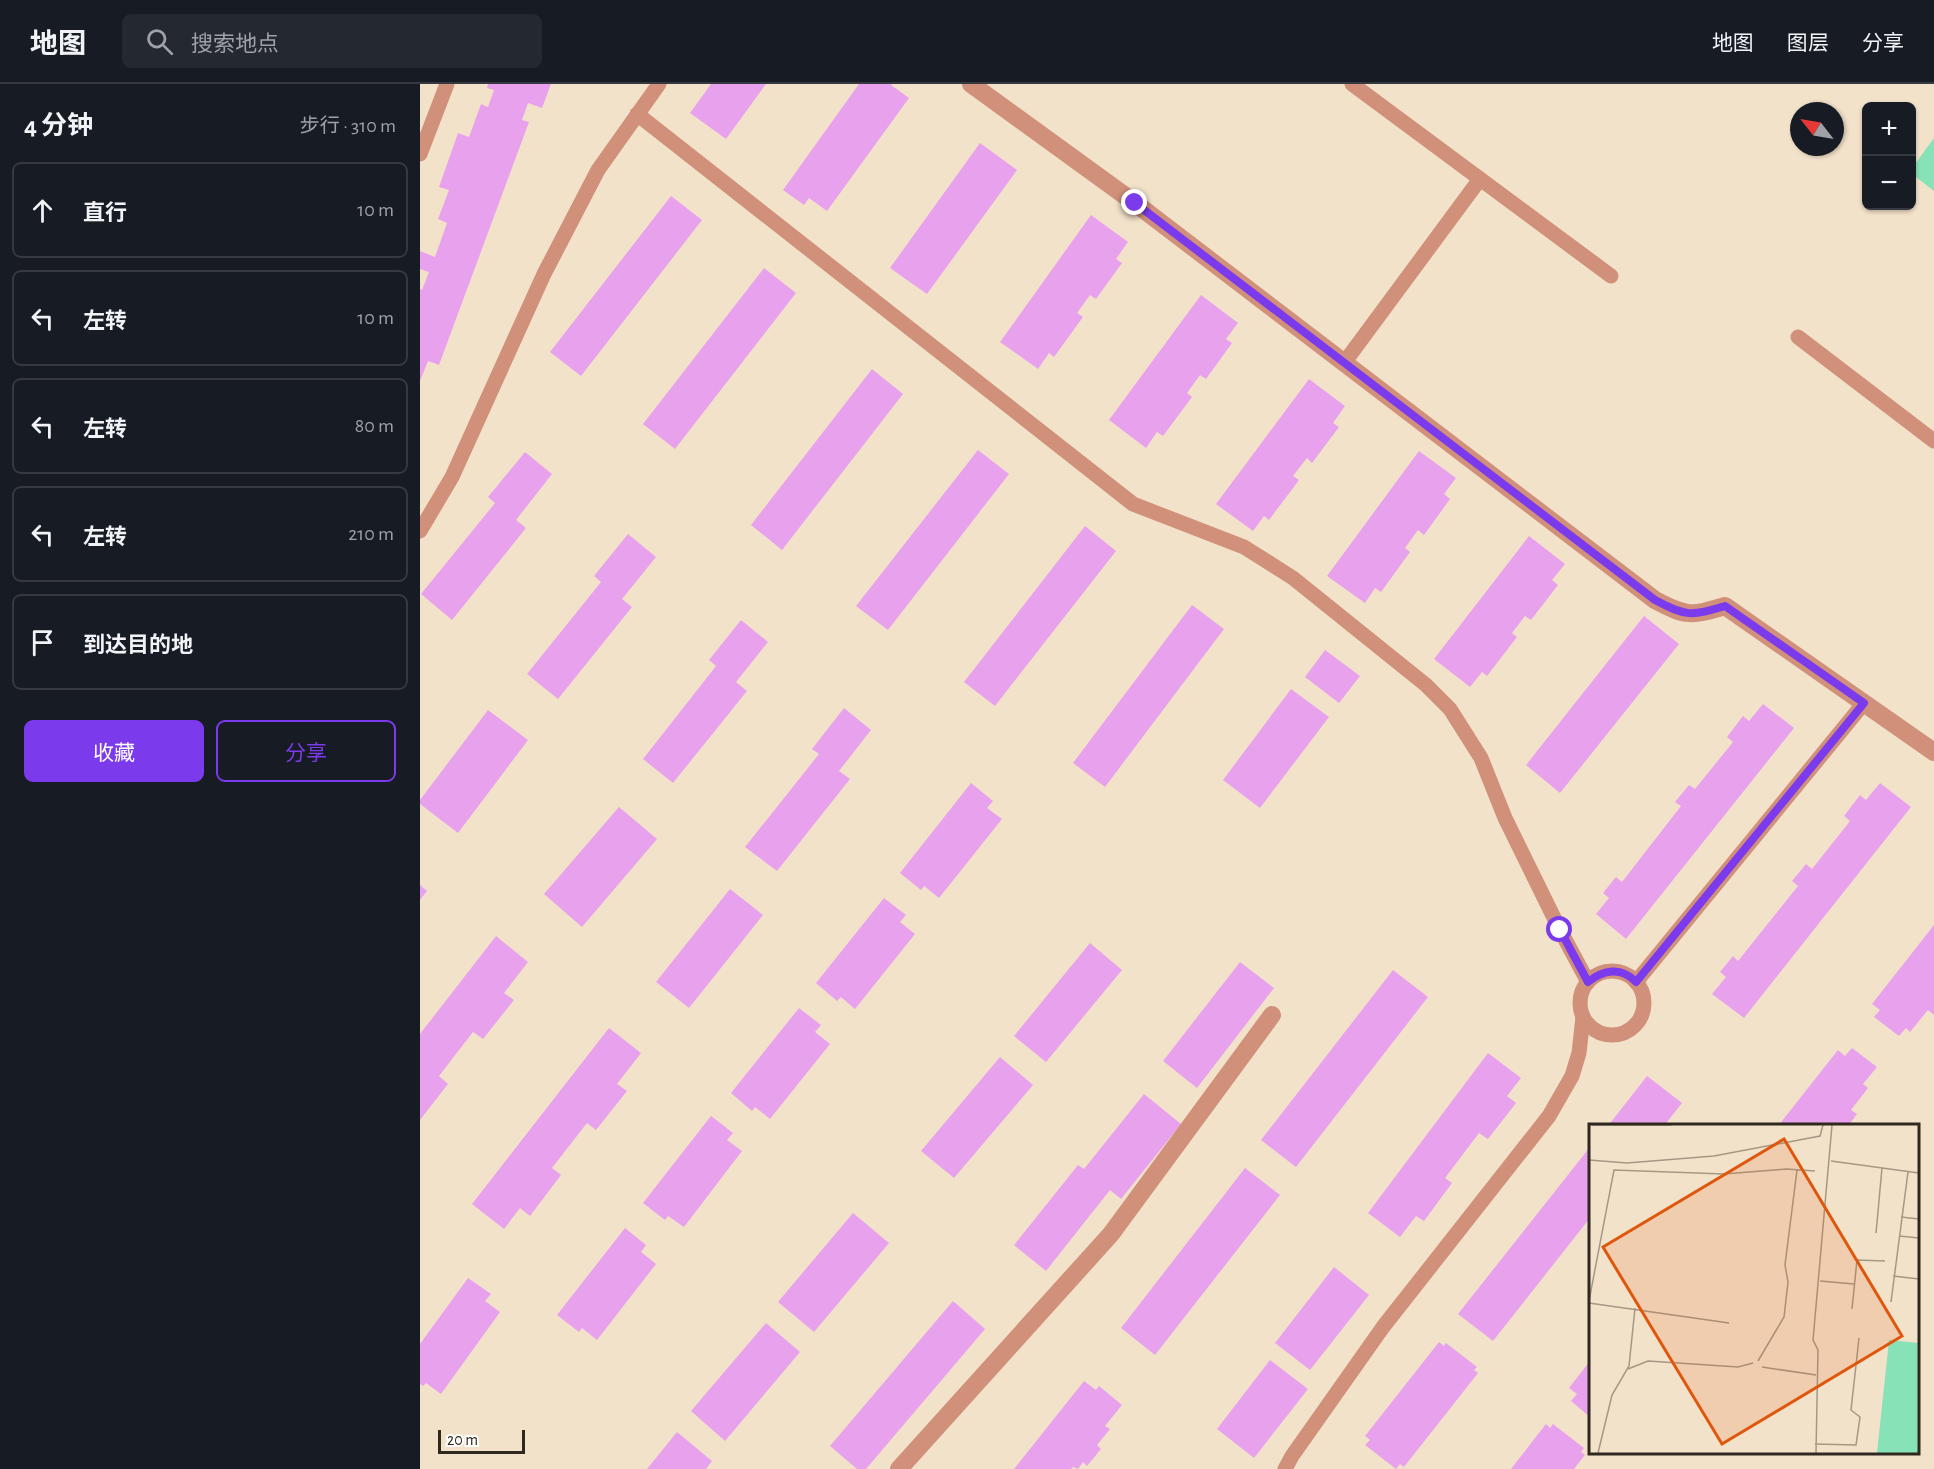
<!DOCTYPE html>
<html lang="zh">
<meta charset="utf-8">
<style>
:root{--surface:#171b24;--page:#242831;--text:#f1f3f6;--muted:#9ea1a6;--line:#363941;--accent:#7c3aed}
body{margin:0;font-family:"Alegreya Sans","Noto Sans SC",sans-serif;background:var(--page);color:var(--text)}
.controls{position:absolute;right:18px;top:18px;display:grid;overflow:hidden;border-radius:9px;box-shadow:0 2px 4px #0004}
.controls button{width:54px;height:54px;display:grid;place-items:center;padding:0;border:0;border-bottom:2px solid var(--line);background:var(--surface);color:var(--text);font:30px sans-serif}
.compass{position:absolute;left:1370px;top:18px;width:54px;height:54px;border-radius:50%;background:var(--surface);box-shadow:0 2px 4px #0004;rotate:301deg}
.scale{position:absolute;left:18px;bottom:15px;width:87px;box-sizing:border-box;padding-left:6px;border:3px solid #2e281e;border-top:0;font-size:16px;line-height:21px;white-space:nowrap;color:#2e281e;-webkit-text-stroke:4px #fff;paint-order:stroke}
.stop{position:absolute;width:18px;height:18px;margin:-14px;border:4px solid #7c3aed;border-radius:50%;background:#fff}
.stop.end{background:#7c3aed;border-color:#fff;box-shadow:0 2px 6px #0008}
.list{margin:0;padding:0;list-style:none}
h2{display:flex;justify-content:space-between;align-items:center;height:78px;margin:0;padding:0 24px;font-size:26px}
h2 small{font-size:20px;font-weight:400;color:var(--muted)}
.list li{display:grid;grid-template-columns:39px 1fr auto;gap:18px;align-items:center;box-sizing:border-box;height:96px;margin:0 12px 12px;padding:0 12px;border:2px solid var(--line);border-radius:9px}
.list b{display:block;font-size:22px;white-space:nowrap}
.list em{font-size:20px;font-style:normal;color:var(--muted)}
.actions{display:flex;gap:12px;padding:18px 24px}
.actions a{flex:1;padding:14px 0;border:2px solid var(--accent);border-radius:9px;text-align:center;font-size:21px;color:var(--accent)}
.actions .main{background:var(--accent);color:#fff}
.icon{flex:none;width:33px;height:33px;fill:none;stroke:currentColor;stroke-width:2;stroke-linecap:round;stroke-linejoin:round}
.map{position:relative;flex:none;width:1514px;height:1385px;overflow:hidden}
header{display:flex;align-items:center;gap:36px;box-sizing:border-box;height:84px;padding:0 30px;background:var(--surface);border-bottom:2px solid var(--line)}
header strong{font-size:28px}
nav{display:flex;gap:33px;margin-inline-start:auto;font-size:21px}
.search{width:420px;height:54px;background:var(--page);display:flex;align-items:center;gap:15px;box-sizing:border-box;padding:0 21px;border-radius:9px;color:var(--muted);font-size:22px}
main{display:flex}
aside{flex:1;background:var(--surface)}
.map>svg:first-child{display:block}
.green{fill:#88e2b7}
.building{fill:#e8a2ed}
.lines{fill:none;stroke-linecap:round;stroke-linejoin:round}
.lane{stroke:#d0907a;stroke-width:15}
.street{stroke:#d0907a;stroke-width:18}
.route{stroke:#7c3aed;stroke-width:8}
.inset-road{fill:none;stroke:#a49885;stroke-width:1.5}
.view{fill:#df570d;fill-opacity:0.15;stroke:#df570d;stroke-width:3}
.inset-edge{fill:none;stroke:#2e281e;stroke-width:3}
</style>
<header>
<strong>地图</strong>
<div class="search"><svg class="icon" aria-label="search" viewBox="0 0 24 24"><circle cx="10" cy="10" r="6"/><path d="M15 15l6 6"/></svg>搜索地点</div>
<nav><a>地图</a><a>图层</a><a>分享</a></nav>
</header>
<main>
<aside>
<h2>4 分钟<small>步行 · 310 m</small></h2>
<ul class="list">
<li><svg class="icon" aria-label="ahead" viewBox="0 0 24 24"><path d="M12 20V5M6 11l6-6 6 6"/></svg><div><b>直行</b></div><em>10 m</em></li>
<li><svg class="icon" aria-label="left" viewBox="0 0 24 24"><path d="M17 20v-9H6M10 6l-5 5 5 5"/></svg><div><b>左转</b></div><em>10 m</em></li>
<li><svg class="icon" aria-label="left" viewBox="0 0 24 24"><path d="M17 20v-9H6M10 6l-5 5 5 5"/></svg><div><b>左转</b></div><em>80 m</em></li>
<li><svg class="icon" aria-label="left" viewBox="0 0 24 24"><path d="M17 20v-9H6M10 6l-5 5 5 5"/></svg><div><b>左转</b></div><em>210 m</em></li>
<li><svg class="icon" aria-label="arrive" viewBox="0 0 24 24"><path d="M6 21V4h12l-3 4 3 4H6"/></svg><div><b>到达目的地</b></div></li>
</ul>
<div class="actions"><a class="main">收藏</a><a>分享</a></div>
</aside>
<div class="map">
<svg width="1514" height="1385" viewBox="0 0 1514 1385">
<rect width="100%" height="100%" fill="#f3e2ca"/>
<path class="green" d="M1514,54V107L1492,90V84Z"/>
<g class="building">
<path d="M68,0H131L122,24L108,19L102,36L109,38L19,281L8,277L0,297V205L2,206L9,188L0,185V167L15,173L27,139L18,135L29,106L19,103L38,49L49,53L61,20L68,23L74,6L67,4Z"/>
<path d="M291,0H346L306,55L270,29Z"/>
<path d="M439,0H472L471,1L489,14L407,127L389,114L384,121L363,106Z"/>
<path d="M560,59L597,86L507,210L470,184Z"/>
<path d="M251,112L282,136L161,292L130,268Z"/>
<path d="M671,131L708,158L696,175L702,179L676,215L670,211L657,229L663,233L634,273L629,269L618,285L580,258Z"/>
<path d="M344,184L376,209L255,365L223,340Z"/>
<path d="M781,211L818,239L806,255L812,259L786,295L780,291L767,309L772,313L743,352L737,348L726,364L689,336Z"/>
<path d="M452,285L483,310L362,466L331,441Z"/>
<path d="M889,295L925,322L913,339L919,343L892,379L887,374L873,392L879,396L849,436L844,432L833,447L796,420Z"/>
<path d="M558,366L589,390L468,546L436,522Z"/>
<path d="M999,367L1036,394L1024,410L1030,415L1004,451L998,446L985,464L990,468L961,508L955,504L945,519L907,492Z"/>
<path d="M105,368L132,390L96,436L106,444L32,536L1,510L75,419L68,413Z"/>
<path d="M665,442L696,467L575,622L544,598Z"/>
<path d="M208,450L236,473L202,515L212,523L138,615L107,590L181,498L174,492Z"/>
<path d="M1109,452L1145,480L1132,496L1138,501L1111,536L1105,532L1092,549L1097,553L1067,592L1062,588L1050,603L1014,575Z"/>
<path d="M772,521L804,545L685,703L653,679Z"/>
<path d="M1224,532L1259,560L1140,709L1106,681Z"/>
<path d="M321,536L348,558L316,598L327,607L253,699L223,675L296,582L289,576Z"/>
<path d="M905,566L940,592L919,619L885,593Z"/>
<path d="M871,605L909,633L840,724L803,696Z"/>
<path d="M1343,620L1374,644L1206,855L1176,830L1189,814L1183,809L1196,793L1202,798L1261,722L1255,718L1269,701L1275,705L1313,658L1307,653L1323,632L1329,637Z"/>
<path d="M424,624L451,646L419,687L430,695L357,787L325,763L399,670L392,665Z"/>
<path d="M68,626L108,656L38,749L0,720V716Z"/>
<path d="M551,699L573,717L567,724L582,735L519,814L504,802L501,806L480,789Z"/>
<path d="M1460,699L1491,723L1324,934L1292,910L1306,893L1300,888L1313,872L1318,877L1378,802L1372,797L1386,780L1392,785L1430,737L1424,732L1440,711L1446,716Z"/>
<path d="M199,723L237,755L162,843L124,810Z"/>
<path d="M0,801L7,807L0,816Z"/>
<path d="M310,805L343,831L269,924L236,898Z"/>
<path d="M464,814L486,831L480,838L495,850L435,925L421,913L417,917L396,899Z"/>
<path d="M1514,841V931L1508,926L1490,948L1486,944L1479,952L1454,933L1460,926L1452,920Z"/>
<path d="M76,852L108,878L84,909L94,916L63,955L53,948L19,992L28,1000L0,1036V950Z"/>
<path d="M670,859L702,886L626,978L594,952Z"/>
<path d="M820,878L854,904L777,1004L743,977Z"/>
<path d="M973,886L1008,913L876,1083L841,1056Z"/>
<path d="M379,924L401,941L395,948L410,960L350,1035L335,1023L332,1027L311,1009Z"/>
<path d="M189,944L221,969L197,1000L207,1007L176,1046L167,1039L132,1084L141,1091L110,1132L100,1124L84,1145L52,1120Z"/>
<path d="M1432,964L1457,983L1443,1000L1448,1004L1431,1026L1437,1030L1428,1042H1358L1418,966L1425,972Z"/>
<path d="M1068,969L1101,994L1087,1012L1096,1019L1068,1055L1059,1049L1025,1094L1032,1099L1004,1137L996,1132L980,1153L948,1129Z"/>
<path d="M580,973L613,1001L534,1094L501,1067Z"/>
<path d="M1227,992L1262,1019L1244,1042H1188Z"/>
<path d="M724,1010L761,1040L701,1115L690,1106L626,1187L594,1161L658,1081L664,1085Z"/>
<path d="M291,1032L313,1049L307,1056L322,1067L264,1143L248,1132L245,1136L223,1119Z"/>
<path d="M1170,1063V1134L1073,1257L1038,1230Z"/>
<path d="M825,1084L860,1111L735,1271L701,1244Z"/>
<path d="M433,1129L469,1159L394,1248L358,1218Z"/>
<path d="M205,1144L226,1161L221,1168L236,1180L177,1256L162,1244L159,1248L137,1231Z"/>
<path d="M914,1183L949,1211L890,1286L855,1259Z"/>
<path d="M48,1194L71,1210L65,1217L80,1228L21,1310L6,1299L3,1302L0,1300V1260Z"/>
<path d="M533,1217L565,1245L446,1385H437L410,1362Z"/>
<path d="M346,1239L380,1268L305,1357L271,1327Z"/>
<path d="M1019,1258L1024,1262L1026,1259L1057,1283L1054,1286L1058,1289L984,1383L980,1380L976,1385L945,1361L950,1356L945,1352Z"/>
<path d="M850,1276L888,1305L834,1374L797,1345Z"/>
<path d="M1170,1277V1333L1151,1317L1157,1310L1149,1304Z"/>
<path d="M664,1297L676,1306L679,1302L702,1321L685,1342L690,1345L677,1361L681,1365L667,1382L663,1378L658,1385L653,1383L651,1385H594Z"/>
<path d="M1126,1340L1130,1344L1133,1340L1164,1364L1161,1368L1165,1371L1154,1385H1091Z"/>
<path d="M257,1348L292,1377L286,1385H227Z"/>
</g>
<g class="lines">
<g class="lane">
<path d="M932,0L1191,192"/>
<path d="M217,30L713,420L824,463L873,494L1006,601L1030,625L1061,674L1085,734L1140,846L1168,898"/>
<path d="M0,70L27,0"/>
<path d="M1378,253L1514,357"/>
<path d="M924,279L1060,95"/>
<path d="M0,447L32,393L124,190L178,86L239,0"/>
<circle cx="1192" cy="919" r="32"/>
<path d="M1216,898L1444,619"/>
<path d="M865,1385L872,1372L963,1243L1129,1032L1152,992L1159,969L1163,933"/>
</g>
<g class="street">
<path d="M551,0L715,119L1235,516C1267,533 1271,532 1305,522L1514,668"/>
<path d="M479,1385L691,1150L852,931"/>
</g>
</g>
<g class="lines">
<path class="route" d="M715,119L1235,516C1267,533 1271,532 1305,522L1444,619L1216,898C1201,882 1183,886 1168,898L1140,846"/>
</g>
<g transform="translate(1169 1040)">
<rect width="330" height="330" fill="#f3e2ca"/>
<path d="M300,216L330,219V329H288Z" fill="#88e2b7"/>
<path class="inset-road" d="M3,1H83M0,36L38,39L125,32L231,12L234,1M242,37L330,49M312,93L330,95M287,109L293,44M310,112L330,114M304,152L330,155M231,157L265,160M0,177L25,46L135,50L197,45L226,47M302,178L319,48M0,179L140,199M263,185L268,136L296,137M169,237L195,193L199,158L196,141L208,46M173,243L227,251M39,245L59,237L149,243L164,239M226,320L267,321L271,293L262,286L270,214M9,329L23,271L40,242L46,184M227,329L229,226L224,216L243,1"/>
<path class="view" d="M195,15L313,212L133,320L14,123Z"/>
<rect width="330" height="330" class="inset-edge"/>
</g>
</svg>
<div class="controls">
<button>+</button>
<button>−</button>
</div>
<svg class="compass" viewBox="-18 -18 36 36"><path d="M0-13l5 13h-10z" fill="#e53935"/><path d="M0 13l5-13h-10z" fill="#9ea1a6"/></svg>
<div class="scale">20 m</div>
<div class="stop" style="left:1140px;top:846px"></div>
<div class="stop end" style="left:715px;top:119px"></div>
</div>
</main>
